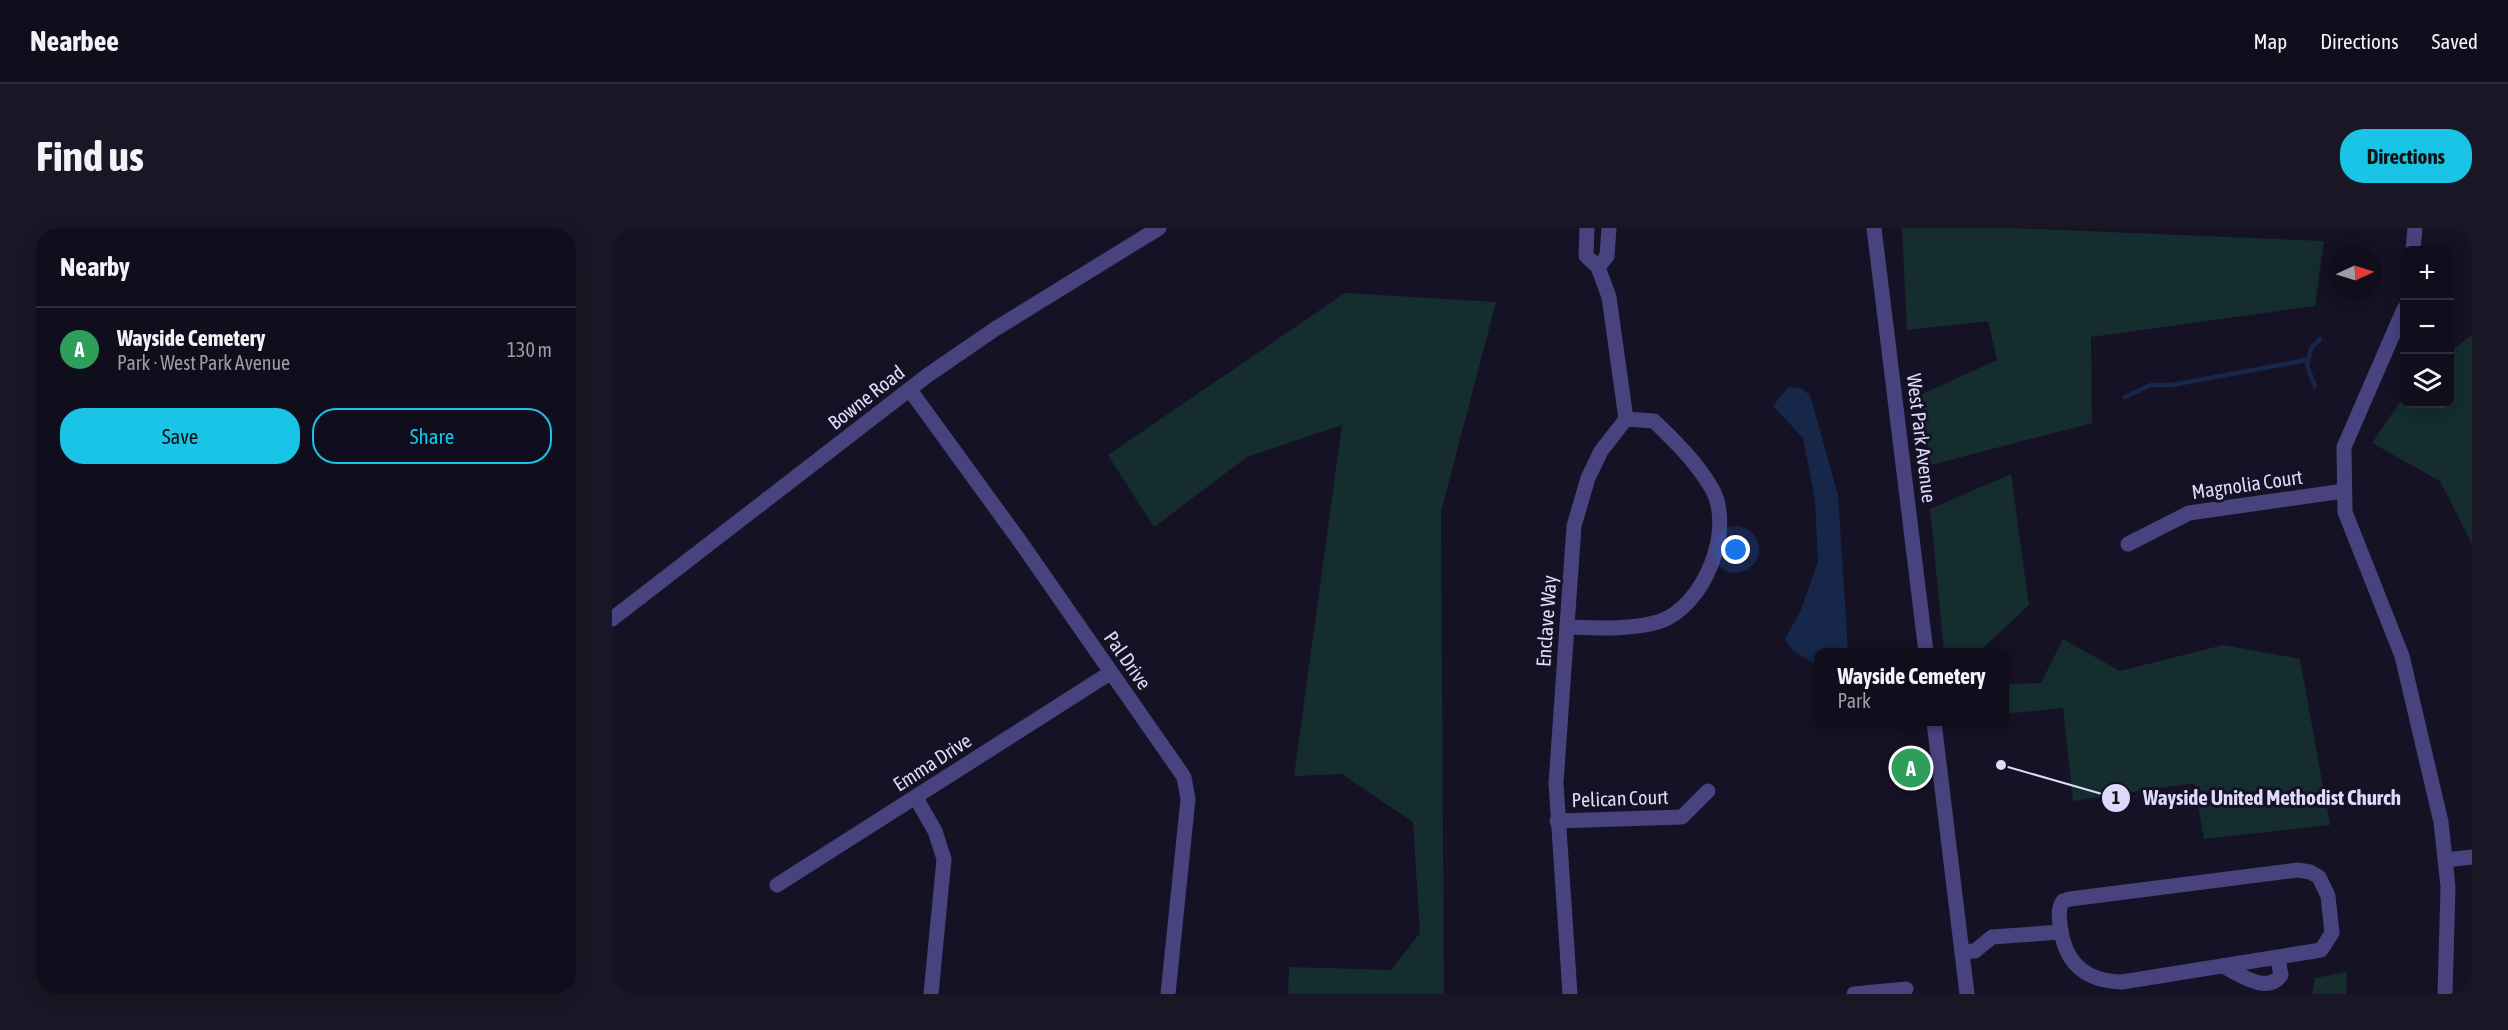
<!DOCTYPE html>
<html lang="en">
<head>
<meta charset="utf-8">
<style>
	body { margin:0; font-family:"Asap Condensed",sans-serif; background:#191725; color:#f1f3f6 }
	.controls { position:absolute; right:18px; top:18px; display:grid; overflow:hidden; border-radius:12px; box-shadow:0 3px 15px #0003 }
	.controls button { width:54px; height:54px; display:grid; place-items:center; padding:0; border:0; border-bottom:2px solid #302e3b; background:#100e1c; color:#f1f3f6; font:30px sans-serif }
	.compass { position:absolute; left:1716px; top:18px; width:54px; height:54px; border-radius:50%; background:#100e1c; box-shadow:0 3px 15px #0003; rotate:86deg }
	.you { position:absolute; left:1124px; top:322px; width:21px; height:21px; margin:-15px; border:4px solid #fff; border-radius:50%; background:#1a73e8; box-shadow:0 0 0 9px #1a73e833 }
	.badge { display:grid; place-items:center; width:39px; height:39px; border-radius:50%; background:#1ac4e6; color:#fff; font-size:20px; font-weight:700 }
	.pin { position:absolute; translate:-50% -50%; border:3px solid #fff; box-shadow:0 2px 6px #0006 }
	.popup { position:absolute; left:1202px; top:420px; width:195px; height:78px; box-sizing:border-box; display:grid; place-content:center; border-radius:12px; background:#100e1c; filter:drop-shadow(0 2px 4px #0005); font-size:20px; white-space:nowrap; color:#9c9ca3 }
	.popup b { font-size:22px; color:#f1f3f6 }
	.popup::after { content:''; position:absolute; left:50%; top:100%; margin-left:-12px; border:12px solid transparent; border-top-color:#100e1c }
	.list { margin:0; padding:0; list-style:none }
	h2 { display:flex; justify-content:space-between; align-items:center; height:78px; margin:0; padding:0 24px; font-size:26px }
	h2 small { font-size:20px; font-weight:400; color:#9c9ca3 }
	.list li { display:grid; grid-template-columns:39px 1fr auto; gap:18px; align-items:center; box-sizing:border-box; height:84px; padding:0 24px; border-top:2px solid #302e3b }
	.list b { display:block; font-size:22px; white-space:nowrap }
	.list p { margin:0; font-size:20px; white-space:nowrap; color:#9c9ca3 }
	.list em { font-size:20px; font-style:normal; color:#9c9ca3 }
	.actions { display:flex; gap:12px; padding:18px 24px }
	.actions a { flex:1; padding:14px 0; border:2px solid #1ac4e6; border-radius:24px; text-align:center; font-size:21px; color:#1ac4e6 }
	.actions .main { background:#1ac4e6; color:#111 }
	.icon { flex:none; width:33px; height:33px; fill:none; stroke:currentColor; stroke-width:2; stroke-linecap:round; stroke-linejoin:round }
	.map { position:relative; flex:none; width:1860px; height:766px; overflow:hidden; border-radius:24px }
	header { display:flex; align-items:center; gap:36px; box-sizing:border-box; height:84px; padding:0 30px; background:#100e1c; border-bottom:2px solid #302e3b }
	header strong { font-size:28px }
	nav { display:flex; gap:33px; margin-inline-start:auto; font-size:21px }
	.intro { display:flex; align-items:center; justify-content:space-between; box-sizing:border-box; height:144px; padding:0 36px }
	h1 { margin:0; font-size:42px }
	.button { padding:15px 27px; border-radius:24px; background:#1ac4e6; color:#111; font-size:21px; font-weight:700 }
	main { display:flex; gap:36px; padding:0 36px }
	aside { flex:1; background:#100e1c; border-radius:24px; box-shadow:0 3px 15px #0003 }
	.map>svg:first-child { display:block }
	.green { fill:#152d2e }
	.water { fill:#16274a }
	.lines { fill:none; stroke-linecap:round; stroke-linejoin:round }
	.stream { stroke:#16274a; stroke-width:4.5 }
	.minor { stroke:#48427e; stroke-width:15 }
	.labels { text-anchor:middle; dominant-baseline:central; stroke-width:6; stroke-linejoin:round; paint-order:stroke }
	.street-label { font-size:20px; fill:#dfd9fb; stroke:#161225 }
	.leader { fill:none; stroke:#dfd9fb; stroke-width:2 }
	.callout-dot { fill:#dfd9fb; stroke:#161225; stroke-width:2 }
	.mark-label { font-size:18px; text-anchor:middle; font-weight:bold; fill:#111 }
	.callout-label { font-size:21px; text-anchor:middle; font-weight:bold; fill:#dfd9fb; stroke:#161225; stroke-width:6; stroke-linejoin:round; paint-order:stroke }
</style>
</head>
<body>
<header>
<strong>Nearbee</strong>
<nav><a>Map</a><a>Directions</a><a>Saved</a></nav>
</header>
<div class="intro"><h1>Find us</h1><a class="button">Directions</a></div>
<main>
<aside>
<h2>Nearby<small></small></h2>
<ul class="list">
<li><span class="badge" style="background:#2e9e5b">A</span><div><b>Wayside Cemetery</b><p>Park · West Park Avenue</p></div><em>130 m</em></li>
</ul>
<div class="actions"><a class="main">Save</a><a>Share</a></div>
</aside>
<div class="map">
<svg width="1860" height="766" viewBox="0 0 1860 766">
	<rect width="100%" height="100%" fill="#161225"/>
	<g class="green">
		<path d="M1290,0H1400L1712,13L1703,78L1479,109L1480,195L1315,238L1310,166L1385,132L1376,93L1295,102Z"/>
		<path d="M733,65L884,74L829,284L832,766H676L677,739L779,742L808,705L801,594L730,546L682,548L730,197L635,229L542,299L496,227Z"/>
		<path d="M1860,107V316L1828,253L1760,215L1792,168V176H1838V124Z"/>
		<path d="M1399,246L1417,377L1372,419L1373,424H1332L1318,281Z"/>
		<path d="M1451,411L1508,443L1611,417L1688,431L1718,597L1592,611L1582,555L1461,573L1451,480L1392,486V456L1429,455Z"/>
		<path d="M1735,744L1734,766H1700L1703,750Z"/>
	</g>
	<path class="water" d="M1176,159L1188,160L1198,167L1226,267L1236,424H1206V438L1181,423L1173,411L1188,384L1206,334L1203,272L1191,210L1161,178Z"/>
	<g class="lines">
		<g class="stream">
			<path d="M1703,158L1695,138L1699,120L1708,111"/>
			<path d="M1513,169L1539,157H1560L1695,132"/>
		</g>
		<g class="minor">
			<path d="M1262,0L1314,424"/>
			<path d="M1858,0H1860"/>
			<path d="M1801,22L1803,0"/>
			<path d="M986,39L995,28L997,0"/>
			<path d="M1792,81L1732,219L1733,284L1790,428L1829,594L1836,659L1833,766"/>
			<path d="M298,162L407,312L572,549L576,571L556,766"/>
			<path d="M1516,316L1577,285L1732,263"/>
			<path d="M0,391L316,147L383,101L547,0"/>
			<path d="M955,399C985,400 1017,402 1046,394C1092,380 1124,300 1099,259C1084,234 1063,213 1042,193L1014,191"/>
			<path d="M1322,494L1355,766"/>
			<path d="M304,570L323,603L332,631L319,766"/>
			<path d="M945,593L1070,589L1096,563"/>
			<path d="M1834,632L1860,629"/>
			<path d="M1686,642L1698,644L1707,649L1716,668L1720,705L1709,722L1510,754C1472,753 1452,734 1448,696C1447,687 1446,681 1451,673L1458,671Z"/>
			<path d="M165,657L498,445"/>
			<path d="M1350,724L1363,723L1380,709L1449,704"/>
			<path d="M1613,739C1629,748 1657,766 1669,747L1666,731"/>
			<path d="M958,766L944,555L962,298L976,250L989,223L1014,191L997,69L986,39L974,28L975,0"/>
			<path d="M1242,766L1294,761"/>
		</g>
	</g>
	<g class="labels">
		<g class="street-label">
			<text transform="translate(254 169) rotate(-38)">Bowne Road</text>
			<text transform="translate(1310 210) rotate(83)">West Park Avenue</text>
			<text transform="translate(1635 256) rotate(-8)">Magnolia Court</text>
			<text transform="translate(934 393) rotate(-86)">Enclave Way</text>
			<text transform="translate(516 432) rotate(55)">Pal Drive</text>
			<text transform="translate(320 534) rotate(-33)">Emma Drive</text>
			<text transform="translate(1008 570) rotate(-2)">Pelican Court</text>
		</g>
	</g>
	<path class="leader" d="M1389 537L1504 570"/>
	<g class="callout-dot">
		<circle cx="1389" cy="537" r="6"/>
		<circle cx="1504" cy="570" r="15"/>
	</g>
	<g class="mark-label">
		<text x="1504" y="576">1</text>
	</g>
	<g class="callout-label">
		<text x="1660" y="577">Wayside United Methodist Church</text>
	</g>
</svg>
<div class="controls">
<button>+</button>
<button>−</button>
<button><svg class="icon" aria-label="layers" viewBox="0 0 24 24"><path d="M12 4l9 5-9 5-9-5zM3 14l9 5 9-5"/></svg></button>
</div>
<svg class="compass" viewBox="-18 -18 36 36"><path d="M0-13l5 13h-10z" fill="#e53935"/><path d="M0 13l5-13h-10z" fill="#9c9ca3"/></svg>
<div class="you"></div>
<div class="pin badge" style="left:1299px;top:540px;background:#2e9e5b">A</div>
<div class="popup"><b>Wayside Cemetery</b>Park</div>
</div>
</main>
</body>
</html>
